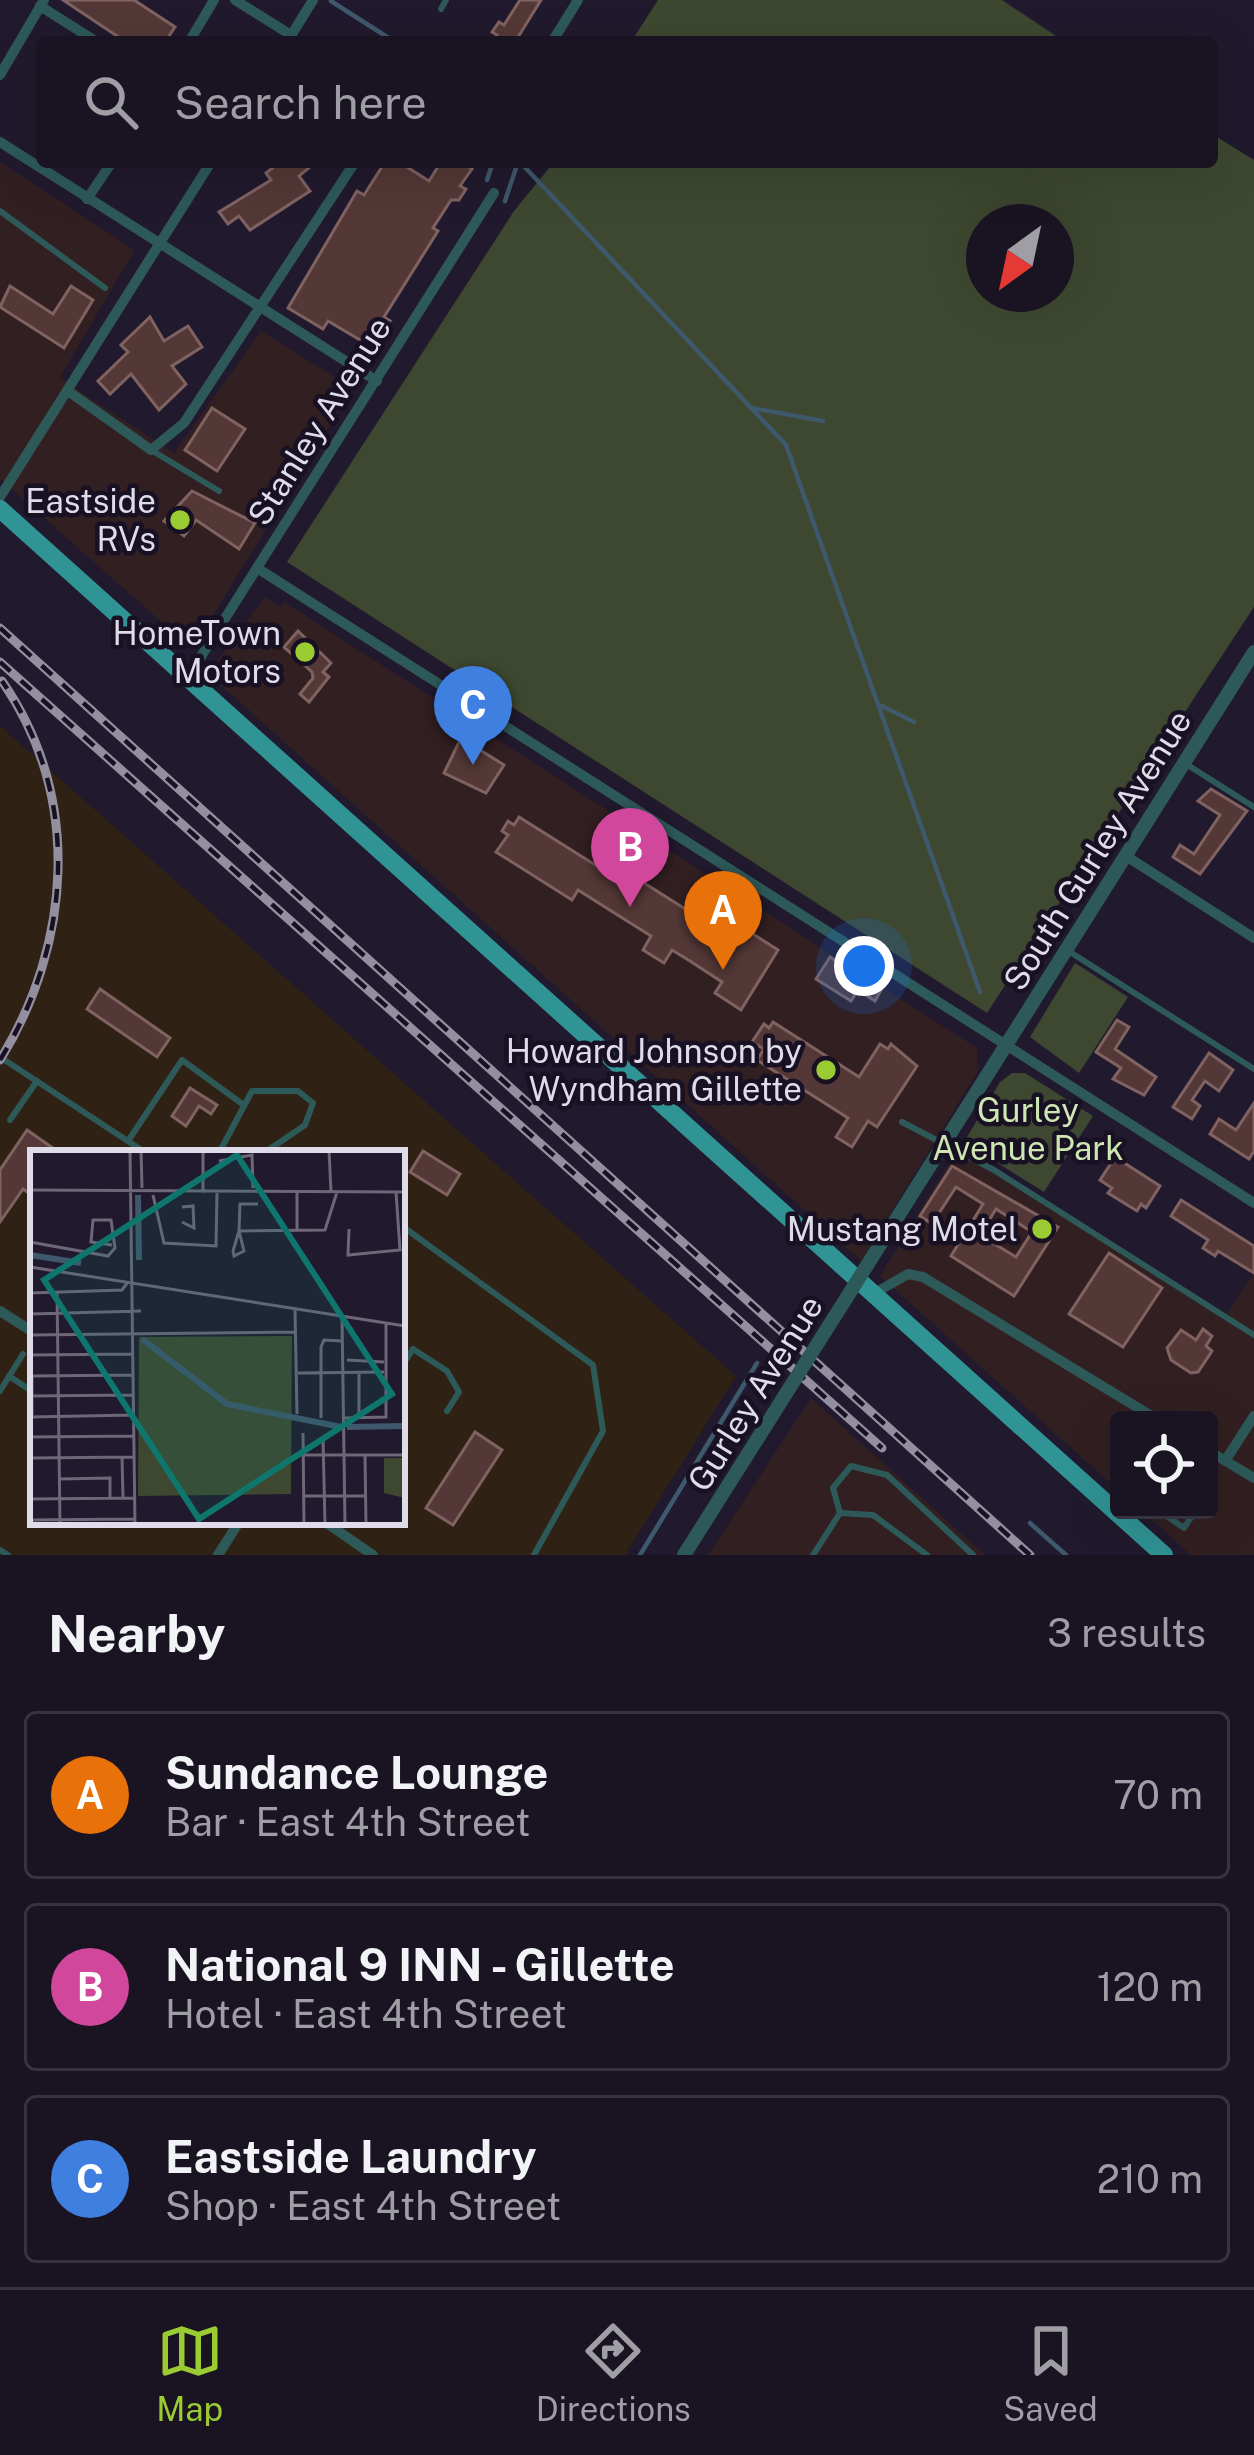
<!DOCTYPE html>
<html lang="en">
<head>
<meta charset="utf-8">
<style>
	body { margin:0; font-family:"Public Sans",sans-serif; background:#26202f; color:#f1f3f6 }
	.controls { position:absolute; right:36px; bottom:36px; display:grid; overflow:hidden; border-radius:12px; box-shadow:0 12px 48px #0002 }
	.controls button { width:108px; height:108px; display:grid; place-items:center; padding:0; border:0; border-bottom:3px solid #373240; background:#191322; color:#f1f3f6; font:60px sans-serif }
	.compass { position:absolute; left:966px; top:204px; width:108px; height:108px; border-radius:50%; background:#191322; box-shadow:0 12px 48px #0002; rotate:213deg }
	.you { position:absolute; left:864px; top:966px; width:42px; height:42px; margin:-30px; border:9px solid #fff; border-radius:50%; background:#1a73e8; box-shadow:0 0 0 18px #1a73e833 }
	.badge { display:grid; place-items:center; width:78px; height:78px; border-radius:50%; background:#9bcb32; color:#fff; font-size:39px; font-weight:700 }
	.pin { position:absolute; translate:-50% -99px; filter:drop-shadow(0 3px 6px #0008) }
	.pin::after { content:''; position:absolute; top:63px; width:42px; height:36px; background:inherit; clip-path:polygon(0 0,100% 0,50% 100%) }
	.list { margin:0; padding:0; list-style:none }
	h2 { display:flex; justify-content:space-between; align-items:center; height:156px; margin:0; padding:0 48px; font-size:51px }
	h2 small { font-size:39px; font-weight:400; color:#9f9ea5 }
	.list li { display:grid; grid-template-columns:78px 1fr auto; gap:36px; align-items:center; box-sizing:border-box; height:168px; margin:0 24px 24px; padding:0 24px; border:3px solid #373240; border-radius:12px }
	.list b { display:block; font-size:45px; white-space:nowrap }
	.list p { margin:0; font-size:39px; white-space:nowrap; color:#9f9ea5 }
	.list em { font-size:39px; font-style:normal; color:#9f9ea5 }
	.icon { flex:none; width:66px; height:66px; fill:none; stroke:currentColor; stroke-width:2; stroke-linecap:round; stroke-linejoin:round }
	.map { position:relative; flex:none; width:1254px; height:1555px; overflow:hidden }
	.search { position:absolute; background:#191322; box-shadow:0 12px 48px #0002; left:36px; right:36px; top:36px; height:132px; display:flex; align-items:center; gap:30px; box-sizing:border-box; padding:0 42px; border-radius:12px; color:#9f9ea5; font-size:45px }
	.sheet { height:732px; background:#191322 }
	nav { display:flex; justify-content:space-around; align-items:center; box-sizing:border-box; height:168px; border-top:3px solid #373240; background:#191322; font-size:33px; color:#9f9ea5 }
	nav a { display:grid; justify-items:center; gap:6px }
	nav .on { color:#9bcb32 }
	.map>svg:first-child { display:block }
	.commercial { fill:#321f22 }
	.industrial { fill:#2f2215; fill-rule:evenodd }
	.green { fill:#3e4830; fill-rule:evenodd }
	.lines { fill:none; stroke-linecap:round; stroke-linejoin:round }
	.stream { stroke:#3e586c; stroke-width:4.5 }
	.building { fill:#533837; stroke:#806261; stroke-width:3; fill-rule:evenodd }
	.service { stroke:#2e5959; stroke-width:6 }
	.minor { stroke:#2e5959; stroke-width:10 }
	.tertiary { stroke:#2e5959; stroke-width:14 }
	.primary { stroke:#309394; stroke-width:18 }
	.rail-casing { stroke:#948f9f; stroke-width:9 }
	.rail { stroke:#181023; stroke-width:4.5; stroke-dasharray:14; stroke-linecap:butt }
	.tertiary-bridge { stroke:#2e5959; stroke-width:14 }
	.poi-dot { fill:#9bcb32; stroke:#181023; stroke-width:4.5 }
	.labels { text-anchor:middle; dominant-baseline:central; stroke-width:9; stroke-linejoin:round; paint-order:stroke }
	.street-label { font-size:33px; fill:#dfdbe9; stroke:#181023 }
	.poi-label { font-size:33px; fill:#dfdbe9; stroke:#181023; text-anchor:end }
	.park-label { font-size:33px; fill:#cee6b1; stroke:#181023 }
	.inset-river { fill:none; stroke:#3e586c; stroke-width:6 }
	.inset-road { fill:none; stroke:#6d6778; stroke-width:3 }
	.view { fill:#0f766e; fill-opacity:0.15; stroke:#0f766e; stroke-width:6 }
	.inset-edge { fill:none; stroke:#dfdbe9; stroke-width:6 }
</style>
</head>
<body>
<div class="map">
<svg width="1254" height="1555" viewBox="0 0 1254 1555">
	<rect width="100%" height="100%" fill="#21192d"/>
	<g class="commercial">
		<path d="M0,162L135,250L60,377L85,395L174,453L261,331L344,383L349,395L192,649L0,479Z"/>
		<path d="M265,597L281,607L284,602L977,1048V1073L861,1261L214,679L213,666Z"/>
		<path d="M959,1147L1225,1316L1254,1273V1555H1191L1141,1510H1209V1420H1119V1491L880,1276Z"/>
		<path d="M811,1398L985,1555H708Z"/>
	</g>
	<path class="industrial" d="M0,726L736,1376L625,1555H0ZM33,1153H402V1522H33Z"/>
	<g class="green">
		<path d="M658,0H1002L1065,42H631Z"/>
		<path d="M1212,134L1254,160V607L987,1013L287,562L514,211L554,162H1212ZM984,222H1056V294H984Z"/>
		<path d="M1075,963L1128,997L1079,1073L1030,1037Z"/>
		<path d="M1012,1073H1025L1093,1116L1044,1192L964,1142L1000,1082Z"/>
	</g>
	<g class="lines">
		<g class="stream">
			<path d="M331,1L395,42"/>
			<path d="M520,162L786,445L980,992"/>
			<path d="M487,180L493,162"/>
			<path d="M505,201L518,162"/>
			<path d="M752,408L823,421"/>
			<path d="M882,706L914,722"/>
			<path d="M1030,1523L1066,1555"/>
			<path d="M640,1555L757,1363"/>
		</g>
	</g>
	<g class="building">
		<path d="M63,0H134L175,27L165,42H126Z"/>
		<path d="M520,0H541L515,42H493L497,35L492,32L499,22L504,25Z"/>
		<path d="M280,162H316L299,176L310,191L250,230L239,216L228,224L219,212L271,180L266,173Z"/>
		<path d="M385,162H399L429,181L441,162H461L472,169L460,186L466,189L459,200H451L433,228L438,231L384,317L390,321L372,347L328,321L323,329L288,308L357,191L364,195Z"/>
		<path d="M10,286L53,314L71,286L93,300L64,348L0,307Z"/>
		<path d="M150,317L164,341L188,326L202,347L172,366L186,384L159,410L131,374L110,394L98,381L128,352L121,345Z"/>
		<path d="M212,408L245,429L217,471L185,450Z"/>
		<path d="M192,491L255,523L239,549L196,520L184,536L164,521Z"/>
		<path d="M298,631L331,663L323,672L329,677L309,702L300,694L313,678L312,672L284,647Z"/>
		<path d="M461,738L504,765L486,793L444,773Z"/>
		<path d="M1211,789L1247,811L1200,874L1173,857L1180,845L1194,854L1220,815L1198,801Z"/>
		<path d="M519,817L600,868L606,859L698,917L706,904L778,950L741,1010L715,993L722,982L690,961L672,950L664,963L643,950L651,936L578,890L572,900L496,852L508,835L502,831L508,821L514,825Z"/>
		<path d="M830,957L881,990L875,1001L858,990L851,1001L816,979Z"/>
		<path d="M100,989L170,1038L157,1057L87,1009Z"/>
		<path d="M1117,1020L1129,1027L1115,1049L1156,1077L1144,1095L1113,1079L1121,1068L1096,1052Z"/>
		<path d="M773,1022L859,1077L880,1044L888,1049L891,1044L917,1066L877,1127L868,1121L852,1147L836,1137L848,1118L757,1060L764,1049L752,1042L764,1024L769,1028Z"/>
		<path d="M1209,1053L1233,1070L1219,1091L1205,1081L1192,1100L1200,1106L1192,1119L1173,1107Z"/>
		<path d="M190,1088L217,1105L211,1114L199,1106L186,1126L172,1116Z"/>
		<path d="M1254,1103V1151L1249,1159L1210,1134L1219,1119L1236,1130Z"/>
		<path d="M27,1130L60,1153H33V1196L23,1189L0,1222V1170Z"/>
		<path d="M423,1151L460,1174L447,1195L410,1172Z"/>
		<path d="M1115,1157L1160,1186L1146,1208L1141,1204L1137,1211L1108,1193L1112,1188L1100,1180Z"/>
		<path d="M952,1166L1058,1227L1014,1296L951,1256L983,1204L956,1187L932,1224L920,1216ZM996,1209L1032,1232L1016,1257L980,1235Z"/>
		<path d="M1181,1200L1254,1246V1273L1218,1251L1215,1256L1203,1248L1208,1240L1171,1216Z"/>
		<path d="M1109,1253L1162,1288L1123,1347L1069,1314Z"/>
		<path d="M1203,1329L1212,1336L1206,1346L1212,1351L1198,1372L1191,1373L1171,1360L1167,1348L1181,1330L1196,1340Z"/>
		<path d="M475,1432L502,1450L453,1525L426,1508Z"/>
	</g>
	<g class="lines">
		<g class="service">
			<path d="M441,9L446,0"/>
			<path d="M0,211L105,288"/>
			<path d="M151,450L219,491"/>
			<path d="M1186,764L1254,807"/>
			<path d="M1070,952L1254,1069"/>
			<path d="M0,1057L146,1153"/>
			<path d="M10,1120L37,1081"/>
			<path d="M902,1122L994,1170L1254,1335"/>
			<path d="M128,1141L182,1060L241,1103"/>
			<path d="M219,1153L252,1091H298L313,1103L305,1125L264,1153"/>
			<path d="M402,1226L593,1365L603,1431L534,1555"/>
			<path d="M402,1366L413,1349L447,1371L459,1392L447,1411"/>
			<path d="M9,1376L33,1392"/>
			<path d="M0,1391L23,1354"/>
			<path d="M402,1478L403,1479"/>
			<path d="M1158,1510L1184,1528L1196,1510"/>
			<path d="M840,1513L873,1515L927,1555"/>
			<path d="M0,1550L8,1555"/>
			<path d="M813,1555L840,1513L833,1488L851,1466L887,1475L973,1555"/>
		</g>
		<g class="minor">
			<path d="M235,0L291,35"/>
			<path d="M40,6L97,42"/>
			<path d="M189,42L214,0"/>
			<path d="M287,42L313,0"/>
			<path d="M552,42L578,0"/>
			<path d="M0,75L44,0"/>
			<path d="M0,142L377,381"/>
			<path d="M87,199L112,162"/>
			<path d="M68,391L151,450L184,423L355,162"/>
			<path d="M0,497L211,162"/>
			<path d="M257,568L1254,1203"/>
			<path d="M188,677L494,193"/>
			<path d="M1126,856L1254,938"/>
			<path d="M875,1293L908,1274L923,1277L1158,1420"/>
			<path d="M0,1311L33,1332"/>
			<path d="M1209,1451L1254,1478"/>
			<path d="M1225,1461L1254,1416"/>
			<path d="M325,1522L373,1555"/>
			<path d="M218,1555L239,1522"/>
		</g>
		<path class="tertiary" d="M986,1077L1254,652"/>
		<path class="primary" d="M0,509L1164,1555"/>
		<defs>
			<g id="rail">
				<path d="M0,628L1030,1555"/>
				<path d="M0,662L882,1448"/>
				<path d="M0,1060C72,943 82,797 2,681"/>
			</g>
		</defs>
		<use href="#rail" class="rail-casing"/>
		<use href="#rail" class="rail"/>
		<path class="tertiary-bridge" d="M684,1555L986,1077"/>
	</g>
	<g class="poi-dot">
		<circle cx="180" cy="520" r="12"/>
		<circle cx="305" cy="652" r="12"/>
		<circle cx="826" cy="1070" r="12"/>
		<circle cx="1042" cy="1229" r="12"/>
	</g>
	<g class="labels">
		<g class="street-label">
			<text transform="translate(319 421) rotate(-58)">Stanley Avenue</text>
			<text transform="translate(1097 850) rotate(-58)">South Gurley Avenue</text>
			<text transform="translate(755 1393) rotate(-58)">Gurley Avenue</text>
		</g>
		<g class="poi-label">
			<text x="156" y="501">Eastside<tspan x="156" dy="38">RVs</tspan></text>
			<text x="281" y="633">HomeTown<tspan x="281" dy="38">Motors</tspan></text>
			<text x="802" y="1051">Howard Johnson by<tspan x="802" dy="38">Wyndham Gillette</tspan></text>
			<text x="1018" y="1229">Mustang Motel</text>
		</g>
		<g class="park-label">
			<text x="1028" y="1110">Gurley<tspan x="1028" dy="38">Avenue Park</tspan></text>
		</g>
	</g>
	<g transform="translate(30 1150)">
		<rect width="375" height="375" fill="#21192d"/>
		<path d="M262,186L261,344L108,346L109,187ZM354,308H375V348L354,343Z" fill="#3e4830"/>
		<path class="inset-river" d="M108,45L109,110M0,105L51,113M112,189L197,254L311,277M317,277L375,276"/>
		<path class="inset-road" d="M100,0L105,375M111,0L112,38M173,0V43M299,0L301,42M189,11L222,5L223,38M0,40L375,42M267,42V81M123,45L134,93L186,96L187,43M228,54H210L209,81L295,80L307,42M152,57L163,56L164,78L152,72M319,79L318,105L370,100L366,42M209,81L214,101L204,106L203,101ZM0,92L78,106L85,98L81,70H63L61,92L82,95M0,117L375,176M27,142L30,375M0,143L92,140L98,132M265,159L267,264M0,164L111,161M312,166L315,375M0,185L266,182M0,205L103,204M317,210L354,212M268,223L354,222M329,223V267M0,226L103,225M0,246L104,245M0,267L104,265M2,267V226M291,268V197L294,190L312,191M314,268L356,267V174M273,283L274,375M0,287L104,286M293,287L295,375M273,305H375M335,305L336,375M92,307L93,348M0,308L104,307M29,329L80,328V349M274,346H336M0,349L105,348M0,370L105,369"/>
		<path class="view" d="M207,5L362,244L169,369L14,130Z"/>
		<rect width="375" height="375" class="inset-edge"/>
	</g>
</svg>
<div class="controls">
<button><svg class="icon" aria-label="locate" viewBox="0 0 24 24"><circle cx="12" cy="12" r="6"/><path d="M12 2v4M12 18v4M2 12h4M18 12h4"/></svg></button>
</div>
<svg class="compass" viewBox="-18 -18 36 36"><path d="M0-13l5 13h-10z" fill="#e53935"/><path d="M0 13l5-13h-10z" fill="#9f9ea5"/></svg>
<div class="you"></div>
<div class="pin badge" style="left:723px;top:970px;background:#e8710a">A</div>
<div class="pin badge" style="left:630px;top:907px;background:#d1479c">B</div>
<div class="pin badge" style="left:473px;top:765px;background:#3f7fe0">C</div>
<div class="search"><svg class="icon" aria-label="search" viewBox="0 0 24 24"><circle cx="10" cy="10" r="6"/><path d="M15 15l6 6"/></svg>Search here</div>
</div>
<section class="sheet">
<h2>Nearby<small>3 results</small></h2>
<ul class="list">
<li><span class="badge" style="background:#e8710a">A</span><div><b>Sundance Lounge</b><p>Bar · East 4th Street</p></div><em>70 m</em></li>
<li><span class="badge" style="background:#d1479c">B</span><div><b>National 9 INN - Gillette</b><p>Hotel · East 4th Street</p></div><em>120 m</em></li>
<li><span class="badge" style="background:#3f7fe0">C</span><div><b>Eastside Laundry</b><p>Shop · East 4th Street</p></div><em>210 m</em></li>
</ul>
</section>
<nav>
<a class="on"><svg class="icon" aria-label="map" viewBox="0 0 24 24"><path d="M3 6l6-2 6 2 6-2v14l-6 2-6-2-6 2zM9 4v14M15 6v14"/></svg>Map</a>
<a><svg class="icon" aria-label="directions" viewBox="0 0 24 24"><path d="M12 3l9 9-9 9-9-9zM9 14v-3h6M13 9l2 2-2 2"/></svg>Directions</a>
<a><svg class="icon" aria-label="saved" viewBox="0 0 24 24"><path d="M7 4h10v16l-5-4-5 4z"/></svg>Saved</a>
</nav>
</body>
</html>
